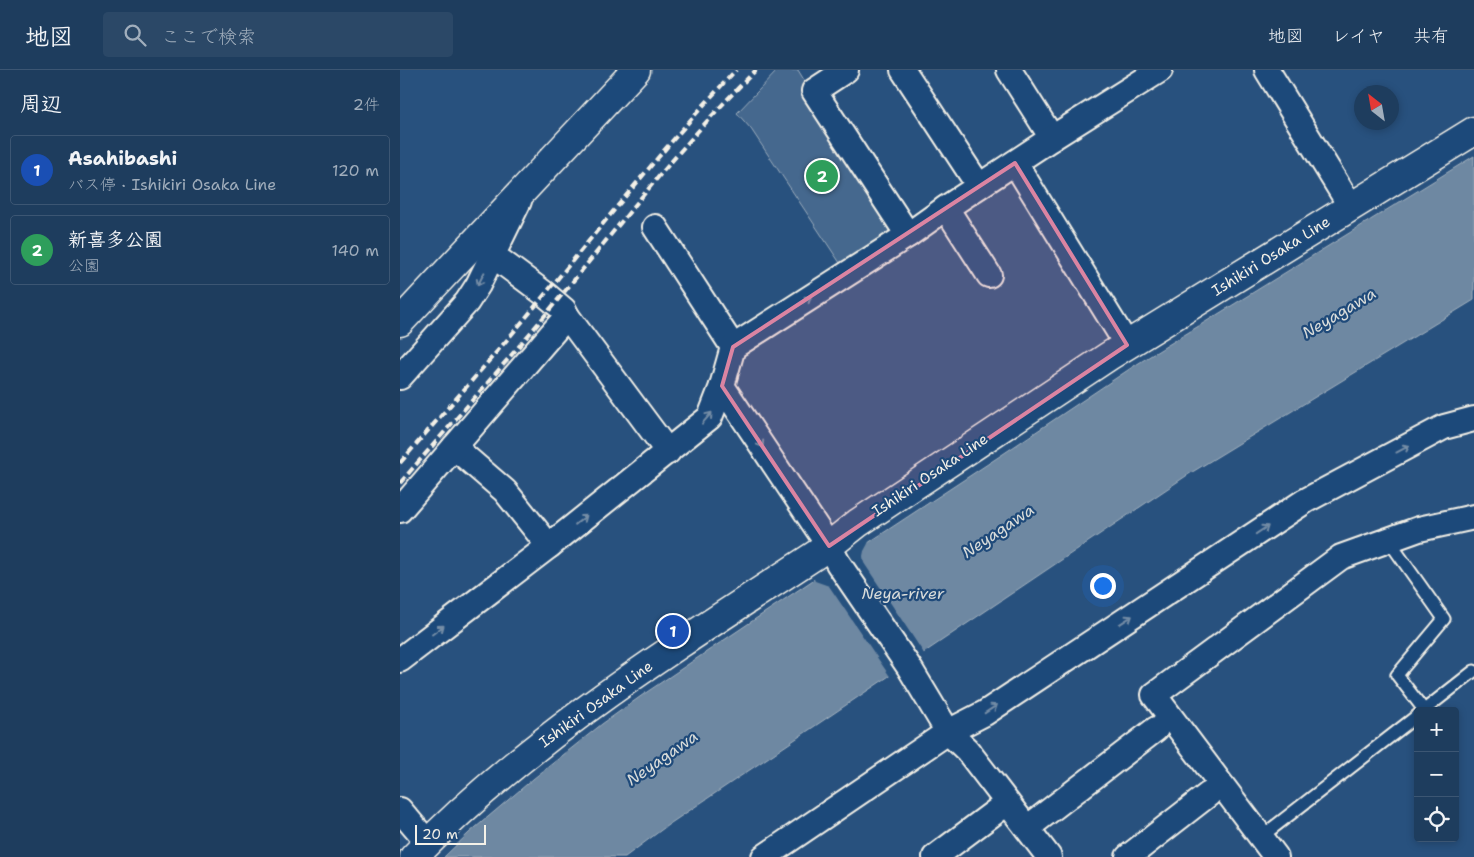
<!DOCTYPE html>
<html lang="ja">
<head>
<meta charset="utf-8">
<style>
	body { margin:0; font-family:"Shantell Sans","Klee One",sans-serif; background:#2b4867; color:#f1f3f6 }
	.controls { position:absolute; right:15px; bottom:15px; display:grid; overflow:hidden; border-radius:5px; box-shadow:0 2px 8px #0003 }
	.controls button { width:45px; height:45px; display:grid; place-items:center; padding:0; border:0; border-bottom:1px solid #3c5673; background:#1e3d5e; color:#f1f3f6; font:25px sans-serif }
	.compass { position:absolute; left:954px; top:15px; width:45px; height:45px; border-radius:50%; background:#1e3d5e; box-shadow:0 2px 8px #0003; rotate:329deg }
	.scale { position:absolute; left:15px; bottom:12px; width:71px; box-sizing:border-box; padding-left:5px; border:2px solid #f4f1e8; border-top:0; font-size:14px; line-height:18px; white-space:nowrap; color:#f4f1e8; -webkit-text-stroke:4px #1f4a7a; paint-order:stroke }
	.you { position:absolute; left:702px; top:515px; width:18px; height:18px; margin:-12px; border:4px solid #fff; border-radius:50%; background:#1a73e8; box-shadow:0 0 0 8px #1a73e833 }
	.badge { display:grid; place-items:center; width:32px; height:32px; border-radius:50%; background:#8bbbb9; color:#fff; font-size:16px; font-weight:700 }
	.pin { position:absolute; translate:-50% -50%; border:2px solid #fff; box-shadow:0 1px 5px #0006 }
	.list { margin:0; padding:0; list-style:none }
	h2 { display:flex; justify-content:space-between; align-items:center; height:65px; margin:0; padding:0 20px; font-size:21px }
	h2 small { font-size:16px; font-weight:400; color:#a1aebc }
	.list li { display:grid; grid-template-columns:32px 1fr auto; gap:15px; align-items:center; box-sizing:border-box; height:70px; margin:0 10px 10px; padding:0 10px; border:1px solid #3c5673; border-radius:5px }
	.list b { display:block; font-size:19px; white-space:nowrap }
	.list p { margin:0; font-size:16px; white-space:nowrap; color:#a1aebc }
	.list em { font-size:16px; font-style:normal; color:#a1aebc }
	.icon { flex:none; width:28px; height:28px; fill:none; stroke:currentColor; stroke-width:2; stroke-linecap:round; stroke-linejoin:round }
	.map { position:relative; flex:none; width:1074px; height:787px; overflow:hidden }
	header { display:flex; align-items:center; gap:30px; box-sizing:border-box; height:70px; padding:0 25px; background:#1e3d5e; border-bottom:1px solid #3c5673 }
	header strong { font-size:24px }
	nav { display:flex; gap:28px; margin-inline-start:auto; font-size:18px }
	.search { width:350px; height:45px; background:#2b4867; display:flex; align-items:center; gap:12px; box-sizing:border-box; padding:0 18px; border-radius:5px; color:#a1aebc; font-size:19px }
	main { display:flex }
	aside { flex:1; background:#1e3d5e }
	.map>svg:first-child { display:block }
	.green { fill:#45688e; stroke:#9cacbb }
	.water { fill:#6e88a2; stroke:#a4b2be }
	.pier { fill:#28517e }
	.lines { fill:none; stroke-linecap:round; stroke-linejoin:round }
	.service-casing { stroke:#f4f1e8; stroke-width:15 }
	.minor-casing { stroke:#f4f1e8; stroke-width:28 }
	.tertiary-casing { stroke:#f4f1e8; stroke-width:31 }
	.secondary-casing { stroke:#f4f1e8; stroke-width:31 }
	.service { stroke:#1f4a7a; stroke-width:11 }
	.minor { stroke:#1f4a7a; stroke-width:24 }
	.tertiary { stroke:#1f4a7a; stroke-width:28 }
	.secondary { stroke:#1f4a7a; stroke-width:28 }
	.rail { stroke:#f4f1e8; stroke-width:4; stroke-dasharray:8 4; stroke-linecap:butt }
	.oneway { stroke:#748da6 }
	.marked { fill:#db84a2; fill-opacity:0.2; stroke:#db84a2; stroke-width:4; stroke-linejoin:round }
	.labels { text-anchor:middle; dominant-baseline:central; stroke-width:4.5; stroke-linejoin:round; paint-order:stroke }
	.street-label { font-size:15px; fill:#f4f1e8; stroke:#1f4a7a }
	.water-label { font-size:16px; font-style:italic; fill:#d9dcda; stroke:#1f4a7a }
</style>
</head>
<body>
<header>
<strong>地図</strong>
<div class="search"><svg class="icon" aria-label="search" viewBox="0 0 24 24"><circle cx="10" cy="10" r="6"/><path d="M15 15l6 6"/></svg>ここで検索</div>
<nav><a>地図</a><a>レイヤ</a><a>共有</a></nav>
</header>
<main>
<aside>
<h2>周辺<small>2件</small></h2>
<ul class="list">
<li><span class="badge" style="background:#1a4fb4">1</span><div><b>Asahibashi</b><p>バス停 · Ishikiri Osaka Line</p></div><em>120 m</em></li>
<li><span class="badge" style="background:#2e9e5b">2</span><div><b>新喜多公園</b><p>公園</p></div><em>140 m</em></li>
</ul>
</aside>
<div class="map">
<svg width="1074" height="787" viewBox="0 0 1074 787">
	<rect width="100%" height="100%" fill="#28517e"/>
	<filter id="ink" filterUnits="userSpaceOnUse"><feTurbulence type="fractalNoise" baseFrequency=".02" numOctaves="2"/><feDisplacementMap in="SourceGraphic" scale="10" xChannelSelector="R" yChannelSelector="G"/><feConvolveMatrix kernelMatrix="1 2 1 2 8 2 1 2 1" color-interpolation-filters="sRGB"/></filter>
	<g filter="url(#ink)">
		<path class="green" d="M378,0H398L491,154L489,167L444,199L351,59L337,43Z"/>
		<path class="water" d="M1074,86V230L789,404L268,755L225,787H44L69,763L133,709L202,654L244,624L471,471L603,384L734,296Z"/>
		<path class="pier" d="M471,468L464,481L463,486L464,493L525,585L491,608L429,516L415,511L413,507Z"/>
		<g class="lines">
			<defs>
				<g id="service">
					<path d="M989,471L1044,549L997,605L1024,640"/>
					<path d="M1023,641L1074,601"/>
					<path d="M861,767L1018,645"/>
				</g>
				<g id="minor">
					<path d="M446,0L414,21L508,165"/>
					<path d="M503,0L579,116"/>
					<path d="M609,0L652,68"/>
					<path d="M867,0L951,137"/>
					<path d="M615,93L727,275"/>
					<path d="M546,138L589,205"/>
					<path d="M255,157L333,277"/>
					<path d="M102,192L145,224L164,240L167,246"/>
					<path d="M0,307L67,232L78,215L119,131"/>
					<path d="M322,316L429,476L438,493L509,597L548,662L567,680L649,787"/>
					<path d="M54,377L105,421L149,476"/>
					<path d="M0,440L167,246L268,382"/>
					<path d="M0,590L149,476L310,347L322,316L333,277L508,165L546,138L652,68L760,0"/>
					<path d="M0,740L28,773"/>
					<path d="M627,758L756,659"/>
					<path d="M364,787L548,662L585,643L905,431L1044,357L1074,349"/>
					<path d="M535,787L607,733"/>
					<path d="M728,787L809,724"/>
					<path d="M876,787L754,625L941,487L1019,459L1074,447"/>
				</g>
				<path id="tertiary" d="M0,252L236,0"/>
				<path id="secondary" d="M14,787C135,662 285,571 429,476L458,453L709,286L1074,61"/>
			</defs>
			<use href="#service" class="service-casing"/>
			<use href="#minor" class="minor-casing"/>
			<use href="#tertiary" class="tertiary-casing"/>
			<use href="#secondary" class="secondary-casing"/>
			<use href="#service" class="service"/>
			<use href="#minor" class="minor"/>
			<use href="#tertiary" class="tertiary"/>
			<use href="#secondary" class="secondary"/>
			<g class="rail">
				<path d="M0,393C49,336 99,281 146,223C208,148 269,71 336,0"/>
				<path d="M0,413C52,353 105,294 156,232C221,153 283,72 356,0"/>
			</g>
		</g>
		<defs><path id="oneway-shaft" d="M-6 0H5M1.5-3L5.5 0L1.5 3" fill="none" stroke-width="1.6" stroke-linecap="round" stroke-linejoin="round" transform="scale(1.25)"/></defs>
		<g class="oneway">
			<use href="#oneway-shaft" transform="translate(81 209) rotate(117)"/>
			<use href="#oneway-shaft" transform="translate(405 231) rotate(-33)"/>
			<use href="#oneway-shaft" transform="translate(307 348) rotate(-49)"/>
			<use href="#oneway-shaft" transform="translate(359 371) rotate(57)"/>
			<use href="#oneway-shaft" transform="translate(1003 379) rotate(-28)"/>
			<use href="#oneway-shaft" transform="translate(181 450) rotate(-38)"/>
			<use href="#oneway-shaft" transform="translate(862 460) rotate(-34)"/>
			<use href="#oneway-shaft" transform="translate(726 550) rotate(-33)"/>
			<use href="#oneway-shaft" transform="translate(38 560) rotate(-37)"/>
			<use href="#oneway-shaft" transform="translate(591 639) rotate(-33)"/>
		</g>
	</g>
	<path class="marked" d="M615,93L727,275L429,476L322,316L333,277Z"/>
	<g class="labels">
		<g class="street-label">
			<text transform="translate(871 186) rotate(-32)">Ishikiri Osaka Line</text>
			<text transform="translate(530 405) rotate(-34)">Ishikiri Osaka Line</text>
			<text transform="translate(196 634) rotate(-36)">Ishikiri Osaka Line</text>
		</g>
		<g class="water-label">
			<text transform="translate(939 243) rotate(-31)">Neyagawa</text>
			<text transform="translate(598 461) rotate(-34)">Neyagawa</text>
			<text x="503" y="523">Neya-river</text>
			<text transform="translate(262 688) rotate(-35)">Neyagawa</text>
		</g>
	</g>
</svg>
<div class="controls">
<button>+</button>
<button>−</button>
<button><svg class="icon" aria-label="locate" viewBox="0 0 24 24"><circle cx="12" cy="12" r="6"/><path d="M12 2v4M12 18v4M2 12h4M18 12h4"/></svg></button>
</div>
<svg class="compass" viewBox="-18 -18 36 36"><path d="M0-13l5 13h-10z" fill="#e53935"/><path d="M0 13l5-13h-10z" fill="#a1aebc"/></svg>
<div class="scale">20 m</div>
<div class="you"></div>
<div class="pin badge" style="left:273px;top:561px;background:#1a4fb4">1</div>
<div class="pin badge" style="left:422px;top:106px;background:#2e9e5b">2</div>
</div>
</main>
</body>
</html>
